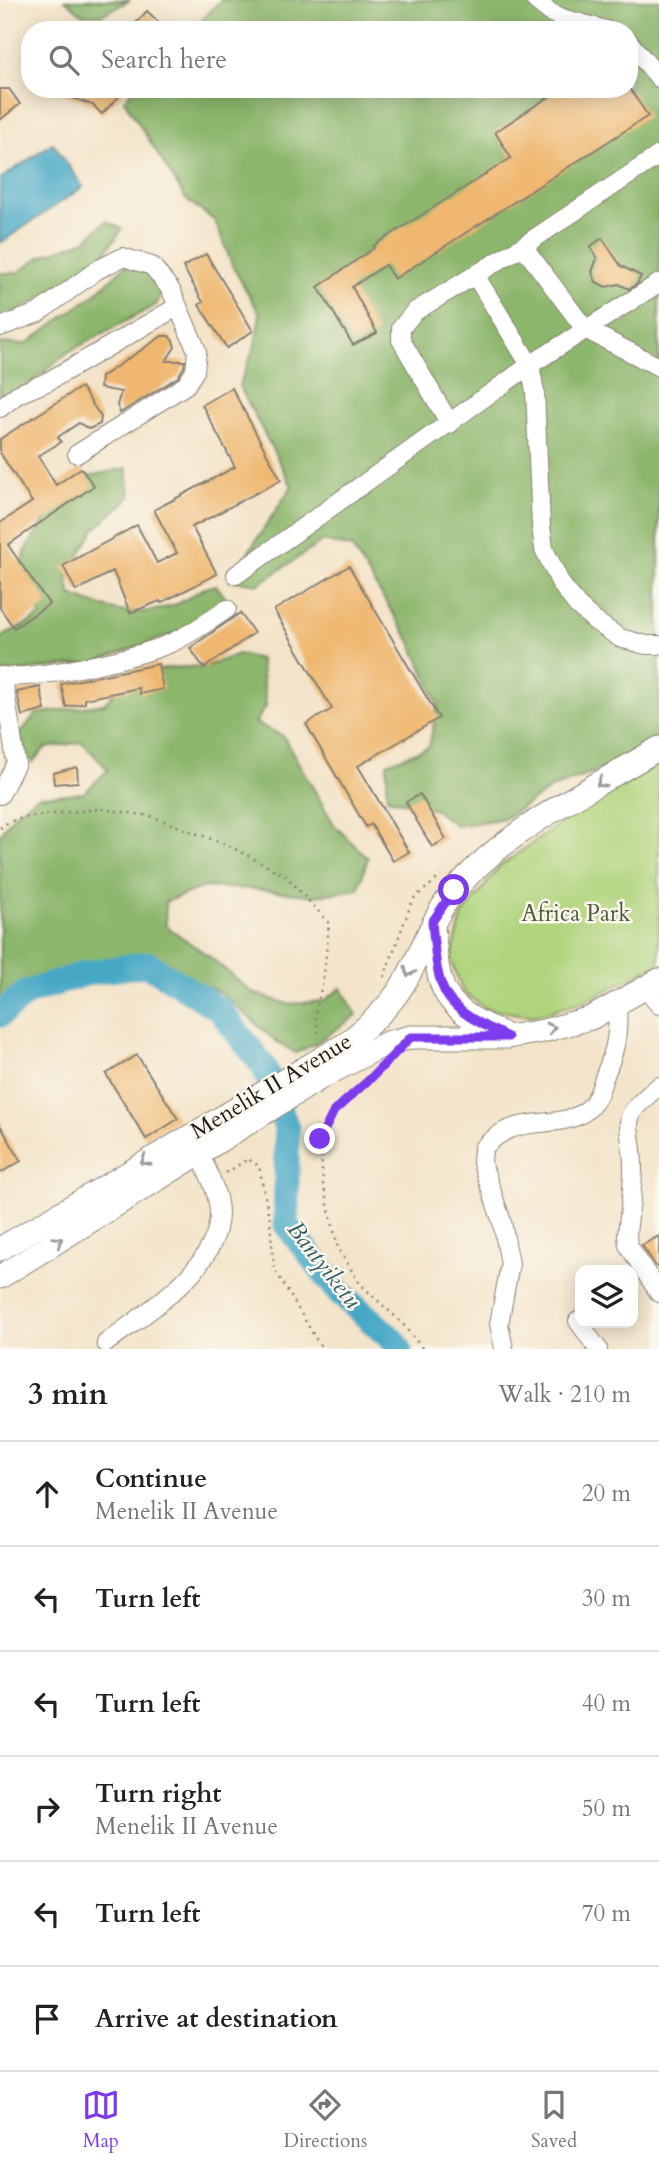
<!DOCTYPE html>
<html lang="en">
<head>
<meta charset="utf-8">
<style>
	body { margin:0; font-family:Cardo,serif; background:#f2f2f2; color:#222 }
	.controls { position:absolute; right:21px; bottom:21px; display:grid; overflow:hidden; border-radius:14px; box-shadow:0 4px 18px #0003 }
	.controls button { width:63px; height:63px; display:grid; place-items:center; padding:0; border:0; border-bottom:2px solid #e0e0e0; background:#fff; color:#222; font:35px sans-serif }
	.stop { position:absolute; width:21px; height:21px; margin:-16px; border:5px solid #7c3aed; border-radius:50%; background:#fff }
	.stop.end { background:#7c3aed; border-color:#fff; box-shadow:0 2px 7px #0008 }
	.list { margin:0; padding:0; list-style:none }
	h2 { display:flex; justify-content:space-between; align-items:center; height:91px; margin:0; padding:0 28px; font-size:30px }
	h2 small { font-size:23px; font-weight:400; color:#767676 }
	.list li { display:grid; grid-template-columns:46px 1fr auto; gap:21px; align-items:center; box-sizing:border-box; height:105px; padding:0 28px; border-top:2px solid #e0e0e0 }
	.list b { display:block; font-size:26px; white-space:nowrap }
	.list p { margin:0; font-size:23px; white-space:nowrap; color:#767676 }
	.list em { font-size:23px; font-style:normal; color:#767676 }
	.icon { flex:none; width:38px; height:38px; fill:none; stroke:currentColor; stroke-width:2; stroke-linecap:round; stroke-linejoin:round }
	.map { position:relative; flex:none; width:659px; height:1349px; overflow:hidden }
	.search { position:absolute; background:#fff; box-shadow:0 4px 18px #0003; left:21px; right:21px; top:21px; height:77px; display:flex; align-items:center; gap:18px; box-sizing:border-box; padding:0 24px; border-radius:28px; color:#767676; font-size:26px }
	.sheet { height:721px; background:#fff }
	nav { display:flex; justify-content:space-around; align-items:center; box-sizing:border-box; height:98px; border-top:2px solid #e0e0e0; background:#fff; font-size:19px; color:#767676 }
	nav a { display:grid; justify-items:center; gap:4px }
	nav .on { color:#7c3aed }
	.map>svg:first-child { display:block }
	.green { fill:#b0d47d; stroke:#66784c; stroke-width:2 }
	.forest { fill:#8cb66c; stroke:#546944; stroke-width:2 }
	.water { fill:#47a8c6; stroke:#326271; stroke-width:2 }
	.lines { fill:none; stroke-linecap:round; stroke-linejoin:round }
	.river { stroke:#47a8c6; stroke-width:26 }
	.building { fill:#efb770 }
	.minor-casing { stroke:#888072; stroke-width:20 }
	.major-casing { stroke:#888072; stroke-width:25 }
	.path { stroke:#888072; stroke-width:2.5; stroke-dasharray:2 5; stroke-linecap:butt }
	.minor { stroke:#fff; stroke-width:18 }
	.major { stroke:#fff; stroke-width:23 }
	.oneway { stroke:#999 }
	.route { stroke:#7c3aed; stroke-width:9 }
	.labels { text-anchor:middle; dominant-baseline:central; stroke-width:5; stroke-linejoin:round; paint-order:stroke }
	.park-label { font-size:23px; fill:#505c3e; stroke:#fbf7ec }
	.street-label { font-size:23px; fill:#1c1c1c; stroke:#fbf7ec }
	.water-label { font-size:24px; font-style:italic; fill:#2f5b68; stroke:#fbf7ec }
</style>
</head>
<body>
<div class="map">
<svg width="659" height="1349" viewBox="0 0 659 1349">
	<rect width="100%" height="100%" fill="#fbf7ec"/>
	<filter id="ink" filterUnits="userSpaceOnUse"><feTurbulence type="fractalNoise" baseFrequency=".0143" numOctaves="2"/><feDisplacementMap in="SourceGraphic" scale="14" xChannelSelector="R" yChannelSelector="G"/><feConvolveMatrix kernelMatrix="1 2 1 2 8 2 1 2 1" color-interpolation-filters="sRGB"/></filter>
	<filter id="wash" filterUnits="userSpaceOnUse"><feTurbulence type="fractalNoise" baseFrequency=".00686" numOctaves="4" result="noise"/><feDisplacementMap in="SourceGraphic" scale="28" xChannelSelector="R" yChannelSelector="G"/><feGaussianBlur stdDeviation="1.57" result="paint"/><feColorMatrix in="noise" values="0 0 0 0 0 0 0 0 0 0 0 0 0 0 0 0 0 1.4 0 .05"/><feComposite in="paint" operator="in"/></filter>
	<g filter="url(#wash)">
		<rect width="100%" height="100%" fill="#f3e3c8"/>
		<path class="green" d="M659,765V964L585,1001L533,1016L487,1009L463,992L451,960L462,916L500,866L568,818Z"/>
		<g class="forest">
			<path d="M65,0H130L101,15H83Z"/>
			<path d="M221,0H659V735L610,767L554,787L505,818L457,826L435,810L387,798V763L429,747L438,704L411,642L352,548L323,541L259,584L230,580L292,486L239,386L255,345L260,314L233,267L215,221L186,199L124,100L134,89H629V30H192Z"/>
			<path d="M106,221L122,229L101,258L64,284L0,321V273H17L40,257L86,240Z"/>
			<path d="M137,255L159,260L168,282L156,305L68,352L0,409V343L26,344L94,295Z"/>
			<path d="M127,468L130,497L94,530L67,577L71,595C113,611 132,620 177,604C192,598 197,588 216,585L227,600L184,630L93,663L0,673V638L41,616L17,581L26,550L52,508L90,476Z"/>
			<path d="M238,654L260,659L266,706L255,723L283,736L335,826L368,858L358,889L315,896L254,889L203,887L165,902L166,926L210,957L253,993L288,1004L324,1001L341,988L357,1015L315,1044L296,1053L278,1043L220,992L166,970L110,964L52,987L0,1026V834L16,812L39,796L84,793L108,770L82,742L45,748L32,763L19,735L36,714L104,704L129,677L167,668L207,666Z"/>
		</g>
		<path class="water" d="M53,143L83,187L0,243V179Z"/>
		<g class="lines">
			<path class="river" d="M0,1015L26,993L87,973L148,964L220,1010L264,1067L287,1129L286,1224L339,1292L394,1341L399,1349"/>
		</g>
		<g id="blocks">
			<g class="building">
				<path d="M147,11L167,30H129Z"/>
				<path d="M0,89H9L20,104L0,120Z"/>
				<path d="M53,89H126L102,114L93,105L52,91Z"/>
				<path d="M561,89H630L648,116L394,279L385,265L352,287L377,333L353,345L318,287L374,248L373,246L511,158L495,132Z"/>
				<path d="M602,238L621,266L641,276L637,284L629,289L619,284L606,287L596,282L592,272L597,258L590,247Z"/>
				<path d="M206,254L253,331L227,348L199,305L203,302L183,267Z"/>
				<path d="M162,336H169L173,341L175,347L166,361H185L184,367L178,377L120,413L117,405L121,392L100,388L101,377Z"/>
				<path d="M81,387L101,417L100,424L89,429L79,423L58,437L61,442L38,456L56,485L81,468L94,486L8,545L49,604L14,628L0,608V523L32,502L0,453V439Z"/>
				<path d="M232,388L281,480L192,527L217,574L161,603L160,601L130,613L113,571L76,591L63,566L137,525L157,563L177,553L154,510L235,467L202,405Z"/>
				<path d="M349,566L439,718L358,766L409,852L393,861L371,824L366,827L306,724L332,709L274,610Z"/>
				<path d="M240,613L254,633L204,668L190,648Z"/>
				<path d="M158,664L163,689L140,694L139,688L85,699V703L66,707L61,684Z"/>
				<path d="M40,687L45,710L22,716L17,692Z"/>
				<path d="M77,767L78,782L54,784L53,773Z"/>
				<path d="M420,794L446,839L432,847L406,802Z"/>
				<path d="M137,1055L178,1119L146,1139L106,1074Z"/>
				<path d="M0,1125L21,1161L0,1173Z"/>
				<path d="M659,1236V1268L655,1265L642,1245Z"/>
			</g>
		</g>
	</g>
	<g filter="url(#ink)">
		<use href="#blocks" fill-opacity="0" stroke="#888072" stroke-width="2"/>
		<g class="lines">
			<defs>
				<g id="minor">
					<path d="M535,0L551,13L565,19L606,30"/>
					<path d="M629,42L659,78"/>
					<path d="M523,246L585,329L659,367"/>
					<path d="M475,275L530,365L535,392L541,526L544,549L561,584L577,605L595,621L620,638L646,645H659"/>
					<path d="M0,327L38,313L97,270L123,257L152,266L171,290L197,351L195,371L186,385L77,454"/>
					<path d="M0,408L18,394L47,382L177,307"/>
					<path d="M450,424L401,340V328L414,312L523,246L659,155"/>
					<path d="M236,575L530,365L659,283"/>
					<path d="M0,676C37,680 136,658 171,643C191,634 209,621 227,609"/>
					<path d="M0,795L16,763L3,677"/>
					<path d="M645,988L659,1005"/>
					<path d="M659,1086C614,1122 633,1120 633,1168C633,1190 629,1213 627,1235L628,1245L659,1293"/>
					<path d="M578,1321L598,1349"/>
					<path d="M106,1343C146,1312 219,1269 219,1213C219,1193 207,1171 199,1152"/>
					<path d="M504,1349L499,1324L510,1264L502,1222L482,1163L483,1148C491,1140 499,1133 510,1129C533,1119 569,1127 588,1109C598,1100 601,1087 605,1075C616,1049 619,1033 617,1005"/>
				</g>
				<g id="major">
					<path d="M433,925C439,991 438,1004 501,1033"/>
					<path d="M0,1249L346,1044C368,1026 389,1008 404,983C423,952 431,918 455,890C506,829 592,789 659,748"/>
					<path d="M0,1277L322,1077L387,1043L411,1037H508L543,1031L591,1018L659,980"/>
				</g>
			</defs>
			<use href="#minor" class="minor-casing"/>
			<use href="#major" class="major-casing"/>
			<g class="path">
				<path d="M0,828L10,821L33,816L100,809L151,816L227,845L286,876L329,923L324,976L315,1015L319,1039"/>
				<path d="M384,977L413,899L441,876"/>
				<path d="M381,1067L334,1111L320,1139L323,1184L338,1248L360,1284L401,1322L423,1349"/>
				<path d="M226,1173L248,1159L259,1166L270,1222L274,1268L322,1349"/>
			</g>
			<use href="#minor" class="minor"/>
			<use href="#major" class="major"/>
		</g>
		<defs><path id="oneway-chevron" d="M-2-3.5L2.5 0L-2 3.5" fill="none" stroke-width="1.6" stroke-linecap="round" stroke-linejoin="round" transform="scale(1.75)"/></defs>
		<g class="oneway">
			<use href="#oneway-chevron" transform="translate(601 783) rotate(149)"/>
			<use href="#oneway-chevron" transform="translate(409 972) rotate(115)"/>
			<use href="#oneway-chevron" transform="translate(551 1028) rotate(-14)"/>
			<use href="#oneway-chevron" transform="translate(145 1161) rotate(149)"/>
			<use href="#oneway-chevron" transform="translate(58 1241) rotate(-32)"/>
		</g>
	</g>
	<g class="lines" filter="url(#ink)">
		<path class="route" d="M320,1139L334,1111L371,1078L411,1037H508C438,1004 439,996 432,922L454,890"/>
	</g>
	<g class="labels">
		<g class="park-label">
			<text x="576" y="913">Africa Park</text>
		</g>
		<g class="street-label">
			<text transform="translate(271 1086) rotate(-31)">Menelik II Avenue</text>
		</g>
		<g class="water-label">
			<text transform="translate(324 1265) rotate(52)">Bantyiketu</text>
		</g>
	</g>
</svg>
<div class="controls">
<button><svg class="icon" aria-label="layers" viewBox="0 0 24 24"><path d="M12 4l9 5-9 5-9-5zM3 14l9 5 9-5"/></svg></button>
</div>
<div class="stop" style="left:454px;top:890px"></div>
<div class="stop end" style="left:320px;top:1139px"></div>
<div class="search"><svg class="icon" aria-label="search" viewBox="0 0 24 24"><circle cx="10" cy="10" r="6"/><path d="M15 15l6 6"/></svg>Search here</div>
</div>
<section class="sheet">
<h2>3 min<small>Walk · 210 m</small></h2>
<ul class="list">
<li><svg class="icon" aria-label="ahead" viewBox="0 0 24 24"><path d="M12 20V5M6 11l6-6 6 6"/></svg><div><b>Continue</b><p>Menelik II Avenue</p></div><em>20 m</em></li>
<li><svg class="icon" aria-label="left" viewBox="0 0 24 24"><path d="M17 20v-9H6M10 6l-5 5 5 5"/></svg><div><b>Turn left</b></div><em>30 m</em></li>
<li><svg class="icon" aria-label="left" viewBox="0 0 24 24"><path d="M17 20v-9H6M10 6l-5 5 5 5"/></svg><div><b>Turn left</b></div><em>40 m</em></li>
<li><svg class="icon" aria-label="right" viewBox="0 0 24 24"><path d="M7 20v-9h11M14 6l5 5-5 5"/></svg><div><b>Turn right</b><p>Menelik II Avenue</p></div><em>50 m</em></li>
<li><svg class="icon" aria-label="left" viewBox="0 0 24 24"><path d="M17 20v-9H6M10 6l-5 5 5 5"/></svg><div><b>Turn left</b></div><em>70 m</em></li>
<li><svg class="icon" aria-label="arrive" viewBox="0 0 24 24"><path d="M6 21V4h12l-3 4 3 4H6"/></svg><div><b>Arrive at destination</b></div></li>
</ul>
</section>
<nav>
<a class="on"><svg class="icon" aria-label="map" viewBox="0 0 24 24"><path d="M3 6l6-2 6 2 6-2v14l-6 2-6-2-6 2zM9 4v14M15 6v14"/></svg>Map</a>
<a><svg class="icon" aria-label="directions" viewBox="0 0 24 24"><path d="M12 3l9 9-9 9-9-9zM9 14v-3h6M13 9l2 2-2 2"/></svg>Directions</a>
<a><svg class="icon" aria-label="saved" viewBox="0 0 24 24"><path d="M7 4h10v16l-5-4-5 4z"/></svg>Saved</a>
</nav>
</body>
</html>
